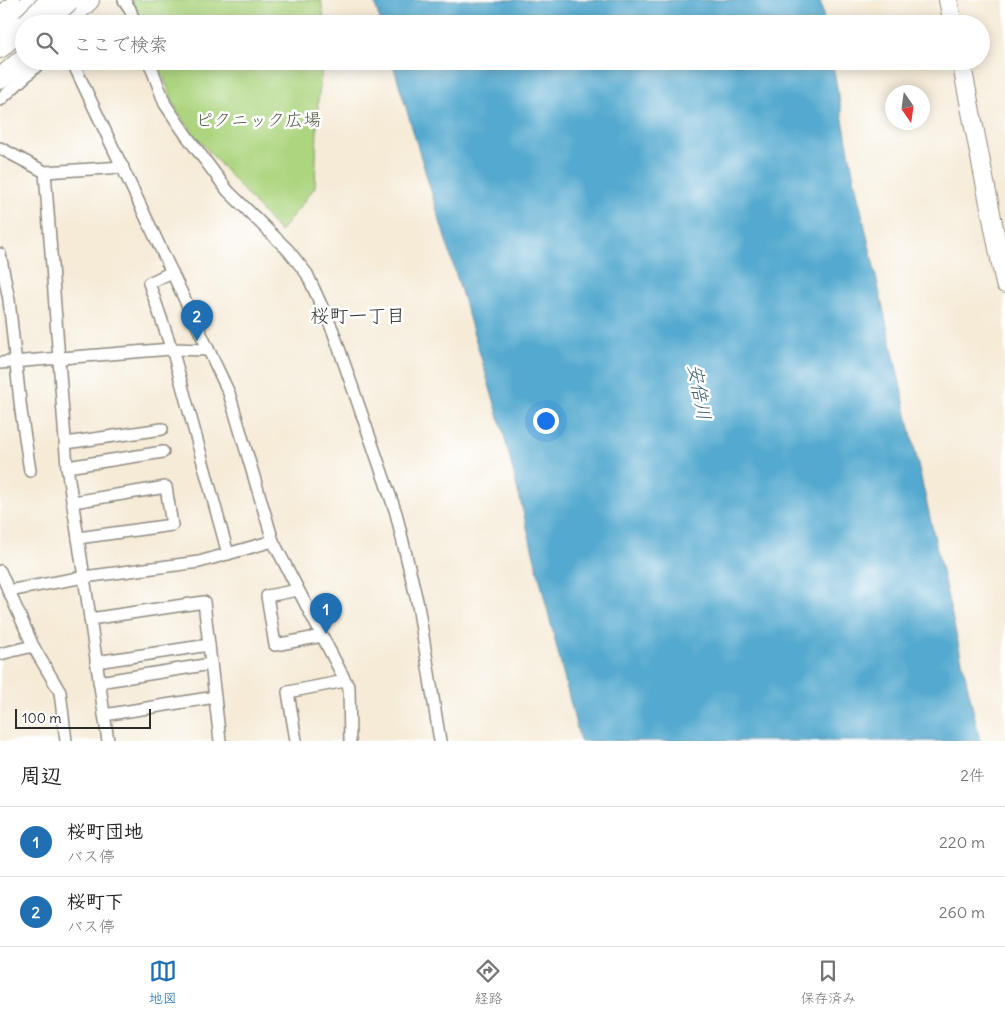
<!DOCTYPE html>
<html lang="ja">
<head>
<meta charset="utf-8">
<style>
	body { margin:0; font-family:Delius,"Klee One",sans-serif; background:#f2f2f2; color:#202124 }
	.compass { position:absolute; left:885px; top:85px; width:45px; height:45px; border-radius:50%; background:#fff; box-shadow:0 2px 12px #0003; rotate:167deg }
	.scale { position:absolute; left:15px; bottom:12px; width:136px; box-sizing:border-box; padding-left:5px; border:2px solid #2b2b2b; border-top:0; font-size:14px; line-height:18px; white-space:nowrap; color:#2b2b2b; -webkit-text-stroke:4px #fff; paint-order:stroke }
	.you { position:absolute; left:545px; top:420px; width:18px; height:18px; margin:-12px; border:4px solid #fff; border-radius:50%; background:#1a73e8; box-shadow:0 0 0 8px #1a73e833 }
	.badge { display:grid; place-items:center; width:32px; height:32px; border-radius:50%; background:#1f6fb2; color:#fff; font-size:16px; font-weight:700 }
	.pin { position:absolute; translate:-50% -41px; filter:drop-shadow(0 1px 2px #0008) }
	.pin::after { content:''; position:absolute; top:26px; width:18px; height:15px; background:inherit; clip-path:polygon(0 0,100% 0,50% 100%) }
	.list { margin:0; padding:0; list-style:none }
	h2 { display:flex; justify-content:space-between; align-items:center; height:65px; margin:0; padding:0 20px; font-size:21px }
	h2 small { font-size:16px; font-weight:400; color:#757577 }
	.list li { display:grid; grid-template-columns:32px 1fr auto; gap:15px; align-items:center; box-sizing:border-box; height:70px; padding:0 20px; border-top:1px solid #e0e0e0 }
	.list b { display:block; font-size:19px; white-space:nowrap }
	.list p { margin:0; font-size:16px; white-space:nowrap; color:#757577 }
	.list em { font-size:16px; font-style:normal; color:#757577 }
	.icon { flex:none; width:28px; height:28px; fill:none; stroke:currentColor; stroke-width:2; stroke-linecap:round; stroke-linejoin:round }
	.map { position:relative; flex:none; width:1005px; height:741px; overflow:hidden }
	.search { position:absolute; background:#fff; box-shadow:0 2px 12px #0003; left:15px; right:15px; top:15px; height:55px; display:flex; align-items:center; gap:12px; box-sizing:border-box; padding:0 18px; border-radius:28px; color:#757577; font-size:19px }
	.sheet { height:205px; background:#fff }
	nav { display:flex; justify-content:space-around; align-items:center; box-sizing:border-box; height:70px; border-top:1px solid #e0e0e0; background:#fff; font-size:14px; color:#757577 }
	nav a { display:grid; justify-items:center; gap:2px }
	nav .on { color:#1f6fb2 }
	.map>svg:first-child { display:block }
	.green { fill:#add580; stroke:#6c8056 }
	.water { fill:#52a9cf; stroke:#3e6a7d }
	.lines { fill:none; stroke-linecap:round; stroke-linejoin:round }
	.street-casing { stroke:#908b81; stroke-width:14 }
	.primary-casing { stroke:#908b81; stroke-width:20 }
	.highway-casing { stroke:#908b81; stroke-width:22 }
	.street { stroke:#fff; stroke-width:11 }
	.primary { stroke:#fff; stroke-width:18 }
	.highway { stroke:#fff; stroke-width:20 }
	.highway-bridge-casing { stroke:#908b81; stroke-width:22; stroke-linecap:butt }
	.highway-bridge { stroke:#fff; stroke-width:20 }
	.labels { text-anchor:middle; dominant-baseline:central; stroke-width:5; stroke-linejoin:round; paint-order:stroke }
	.park-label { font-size:18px; fill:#525e44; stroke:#fff }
	.neighbourhood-label { font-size:19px; fill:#2b2b2b; stroke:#fff }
	.water-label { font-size:19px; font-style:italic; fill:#3b5d6d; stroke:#fff }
</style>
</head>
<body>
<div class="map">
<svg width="1005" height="741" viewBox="0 0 1005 741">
	<rect width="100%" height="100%" fill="#fff"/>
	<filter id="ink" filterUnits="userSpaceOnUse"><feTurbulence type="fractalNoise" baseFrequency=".02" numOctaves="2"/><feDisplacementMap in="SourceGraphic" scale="10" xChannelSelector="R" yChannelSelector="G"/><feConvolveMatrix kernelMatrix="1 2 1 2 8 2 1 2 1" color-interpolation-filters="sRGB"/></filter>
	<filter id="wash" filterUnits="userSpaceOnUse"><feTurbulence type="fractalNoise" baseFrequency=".0096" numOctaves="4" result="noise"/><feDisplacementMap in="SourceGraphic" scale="20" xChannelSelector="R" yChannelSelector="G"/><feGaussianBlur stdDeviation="1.12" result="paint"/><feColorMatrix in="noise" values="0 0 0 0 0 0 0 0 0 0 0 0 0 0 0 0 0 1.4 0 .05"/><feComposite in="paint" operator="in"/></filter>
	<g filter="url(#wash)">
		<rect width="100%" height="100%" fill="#f5ebd7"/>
		<g class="green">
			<path d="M132,0H321L325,24H142Z"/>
			<path d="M157,61H323L318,101L315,187L280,232L198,139L177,111Z"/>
		</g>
		<g class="water">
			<path d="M374,0H820L825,24H381Z"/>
			<path d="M392,61H832L854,178L980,741H580L503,431Z"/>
		</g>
	</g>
	<g filter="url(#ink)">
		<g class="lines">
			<defs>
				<g id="street">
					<path d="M124,0L130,9L135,24"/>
					<path d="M0,12L14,0"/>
					<path d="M72,61L229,393L273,541L349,688L350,741"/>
					<path d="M149,61L165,104L186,135L228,191L288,250L307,274L333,331L396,513L418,605L440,741"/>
					<path d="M0,100L42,61"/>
					<path d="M0,148L45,172L123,167"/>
					<path d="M45,172L67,467L84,577L108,741"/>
					<path d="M0,254L9,300L21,411L30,471"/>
					<path d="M172,272L149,283L174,356L228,554"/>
					<path d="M0,363L171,349L208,350"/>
					<path d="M66,443L162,429"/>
					<path d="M67,467L163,452"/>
					<path d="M73,502L166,487L172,525L78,538"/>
					<path d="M0,571L33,646L60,692L66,741"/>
					<path d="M298,590L267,596L275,645L322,636"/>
					<path d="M8,591L84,577L199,562L273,541"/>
					<path d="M90,619L204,602L220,741"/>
					<path d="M0,654L33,646"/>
					<path d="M96,662L209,645"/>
					<path d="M99,682L211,664"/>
					<path d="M104,715L215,697"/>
					<path d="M296,741L288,692L345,681"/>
				</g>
				<g id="primary">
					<path d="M948,0L953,24"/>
					<path d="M961,61L1005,284"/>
				</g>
				<g id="highway">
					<path d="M64,24L89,0"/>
					<path d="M0,30L33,0"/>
					<path d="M0,48L24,26"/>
					<path d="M0,79L24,58"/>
				</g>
			</defs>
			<use href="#street" class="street-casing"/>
			<use href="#primary" class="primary-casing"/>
			<use href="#highway" class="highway-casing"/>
			<use href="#street" class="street"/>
			<use href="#primary" class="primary"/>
			<use href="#highway" class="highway"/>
			<defs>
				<g id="highway-bridge">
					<path d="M26,24L50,1"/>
					<path d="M44,24L70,0"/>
				</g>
			</defs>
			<use href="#highway-bridge" class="highway-bridge-casing"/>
			<use href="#highway-bridge" class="highway-bridge"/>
		</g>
	</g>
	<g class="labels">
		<g class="park-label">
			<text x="258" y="119">ピクニック広場</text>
		</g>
		<g class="neighbourhood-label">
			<text x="358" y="315">桜町一丁目</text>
		</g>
		<g class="water-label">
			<text transform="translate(700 392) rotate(80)">安倍川</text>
		</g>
	</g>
</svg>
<svg class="compass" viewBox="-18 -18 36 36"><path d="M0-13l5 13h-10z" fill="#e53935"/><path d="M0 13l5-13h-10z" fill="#757577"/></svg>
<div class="scale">100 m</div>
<div class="you"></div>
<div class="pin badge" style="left:326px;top:634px">1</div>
<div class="pin badge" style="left:197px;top:341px">2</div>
<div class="search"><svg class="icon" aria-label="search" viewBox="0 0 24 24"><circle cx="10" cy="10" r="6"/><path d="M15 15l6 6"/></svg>ここで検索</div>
</div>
<section class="sheet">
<h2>周辺<small>2件</small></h2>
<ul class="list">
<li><span class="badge">1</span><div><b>桜町団地</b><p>バス停</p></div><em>220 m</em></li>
<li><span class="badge">2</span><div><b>桜町下</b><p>バス停</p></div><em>260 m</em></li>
</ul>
</section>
<nav>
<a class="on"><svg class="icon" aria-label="map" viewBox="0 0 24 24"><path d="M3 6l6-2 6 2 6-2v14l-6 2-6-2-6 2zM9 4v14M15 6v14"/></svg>地図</a>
<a><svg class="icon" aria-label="directions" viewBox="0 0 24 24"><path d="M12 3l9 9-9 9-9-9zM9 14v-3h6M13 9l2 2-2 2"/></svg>経路</a>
<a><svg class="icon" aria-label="saved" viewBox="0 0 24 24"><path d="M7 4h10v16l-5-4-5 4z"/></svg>保存済み</a>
</nav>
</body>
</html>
